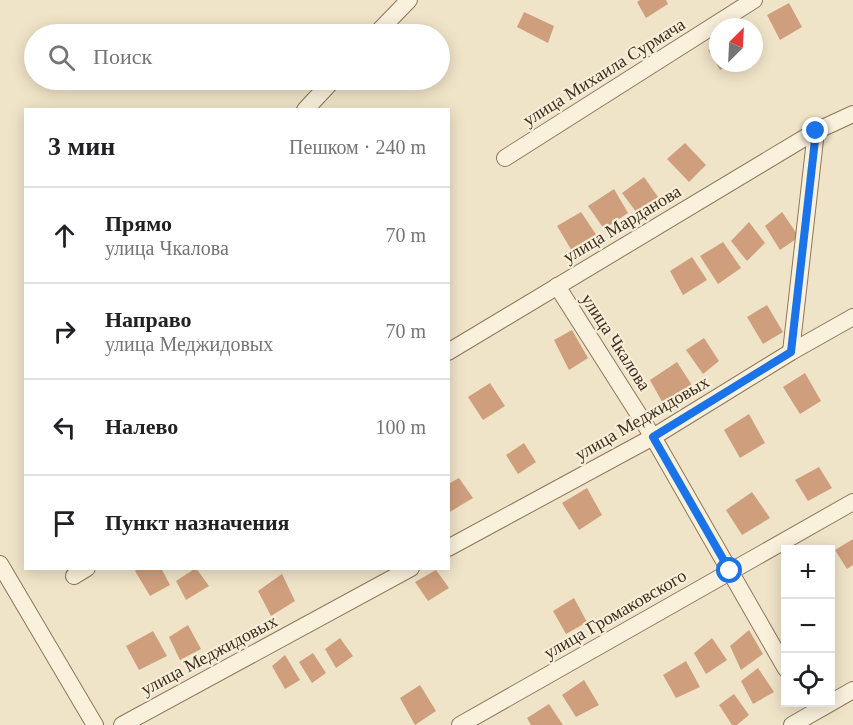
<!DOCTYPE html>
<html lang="ru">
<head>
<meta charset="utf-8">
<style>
	body { margin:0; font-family:Georgia,serif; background:#f6f6f6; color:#202124 }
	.controls { position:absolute; right:18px; bottom:18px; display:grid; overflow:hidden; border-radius:0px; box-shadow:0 3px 15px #0003 }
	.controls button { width:54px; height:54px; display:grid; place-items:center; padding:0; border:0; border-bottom:2px solid #e0e0e0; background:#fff; color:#202124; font:30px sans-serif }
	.compass { position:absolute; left:709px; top:18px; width:54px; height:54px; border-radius:50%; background:#fff; box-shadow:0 3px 15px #0003; rotate:24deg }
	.stop { position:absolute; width:18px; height:18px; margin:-14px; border:4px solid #1a73e8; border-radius:50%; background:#fff }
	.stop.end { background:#1a73e8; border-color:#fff; box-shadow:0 2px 6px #0008 }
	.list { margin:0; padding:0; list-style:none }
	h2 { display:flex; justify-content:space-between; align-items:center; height:78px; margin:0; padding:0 24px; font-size:26px }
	h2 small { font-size:20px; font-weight:400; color:#757577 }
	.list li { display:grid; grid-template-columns:39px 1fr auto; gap:18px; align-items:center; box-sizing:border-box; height:96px; padding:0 24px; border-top:2px solid #e0e0e0 }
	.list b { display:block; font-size:22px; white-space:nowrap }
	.list p { margin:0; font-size:20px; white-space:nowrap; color:#757577 }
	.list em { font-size:20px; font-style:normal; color:#757577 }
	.icon { flex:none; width:33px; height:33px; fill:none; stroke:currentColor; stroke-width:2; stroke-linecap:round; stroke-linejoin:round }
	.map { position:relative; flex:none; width:853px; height:725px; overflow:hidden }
	.search { position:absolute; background:#fff; box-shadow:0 3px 15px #0003; left:24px; top:24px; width:426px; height:66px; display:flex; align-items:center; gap:15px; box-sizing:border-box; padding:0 21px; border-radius:33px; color:#757577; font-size:22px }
	.panel { position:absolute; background:#fff; box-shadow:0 3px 15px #0003; left:24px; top:108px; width:426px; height:462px; border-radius:0px }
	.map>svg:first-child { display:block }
	.building { fill:#cf9f7d }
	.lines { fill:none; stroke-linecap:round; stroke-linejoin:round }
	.minor-casing { stroke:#8d765c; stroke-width:18 }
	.minor { stroke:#faf1dc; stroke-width:16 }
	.route { stroke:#1a73e8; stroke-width:8 }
	.labels { text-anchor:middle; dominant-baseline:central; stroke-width:4.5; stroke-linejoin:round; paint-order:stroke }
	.street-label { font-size:18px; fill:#3d2e20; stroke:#f7eed8 }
</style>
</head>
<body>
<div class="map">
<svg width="853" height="725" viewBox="0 0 853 725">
	<rect width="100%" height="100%" fill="#f0e4c8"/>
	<g class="building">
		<path d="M640,0H666L668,4L646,18L637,2Z"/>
		<path d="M789,3L802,27L780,40L767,15Z"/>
		<path d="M524,12L554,26L548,43L517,27Z"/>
		<path d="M718,44V63H732L720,70L708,50Z"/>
		<path d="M685,143L706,165L689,182L667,159Z"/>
		<path d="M644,177L658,197L637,213L622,193Z"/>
		<path d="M614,189L628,213L604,229L588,206Z"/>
		<path d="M581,212L597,236L572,251L557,226Z"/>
		<path d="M782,212L799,237L780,250L765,226Z"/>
		<path d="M749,222L765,243L747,261L731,241Z"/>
		<path d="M723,242L741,268L718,284L700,256Z"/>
		<path d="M692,257L707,280L683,295L670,271Z"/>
		<path d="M767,305L783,332L763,344L747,317Z"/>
		<path d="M572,330L588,358L569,370L554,340Z"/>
		<path d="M704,338L719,361L703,374L686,350Z"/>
		<path d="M677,362L695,390L666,409L650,380Z"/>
		<path d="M805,373L821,401L800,414L783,387Z"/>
		<path d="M490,383L505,406L483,420L468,397Z"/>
		<path d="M749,414L765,443L740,458L724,430Z"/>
		<path d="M524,443L536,462L518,474L506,455Z"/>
		<path d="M819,467L832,488L808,501L795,480Z"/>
		<path d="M459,478L473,498L448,513V484Z"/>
		<path d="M587,488L602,515L579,530L562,503Z"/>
		<path d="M752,492L770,518L742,535L726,510Z"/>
		<path d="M853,539V565L847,569L835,550Z"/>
		<path d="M139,568H161L170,585L150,596L135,571Z"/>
		<path d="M196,568L209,586L186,600L176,581Z"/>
		<path d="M436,570L449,588L428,601L415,582Z"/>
		<path d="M282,574L295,601L271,616L258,591Z"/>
		<path d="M574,598L587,622L566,634L553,611Z"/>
		<path d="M188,625L201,649L180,660L169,637Z"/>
		<path d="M749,630L763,654L741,670L730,646Z"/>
		<path d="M153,631L167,656L139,670L126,646Z"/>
		<path d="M340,638L353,656L336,668L325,649Z"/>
		<path d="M712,638L727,660L706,674L694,653Z"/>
		<path d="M313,653L326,673L312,683L299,662Z"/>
		<path d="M285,655L300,680L285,689L272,666Z"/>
		<path d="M686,661L700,687L676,698L663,675Z"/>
		<path d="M758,668L774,692L753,704L741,681Z"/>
		<path d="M584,680L599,705L576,717L562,695Z"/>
		<path d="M420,685L436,711L415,725L400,698Z"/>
		<path d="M734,694L749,715L737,725H732L719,705Z"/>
		<path d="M549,704L563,725H531L527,718Z"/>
	</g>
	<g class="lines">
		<defs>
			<g id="minor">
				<path d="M376,34L409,0"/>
				<path d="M305,110L333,80"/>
				<path d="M505,158L754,0"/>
				<path d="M557,286L653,437L786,669"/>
				<path d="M448,352L816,131"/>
				<path d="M791,352L816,131L853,114"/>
				<path d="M448,548L653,437L791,352L853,317"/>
				<path d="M0,564L95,725"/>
				<path d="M74,576L87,568"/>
				<path d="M122,725L411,568"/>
				<path d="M460,725L853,502"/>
				<path d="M792,725L853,690"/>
			</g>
		</defs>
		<use href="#minor" class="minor-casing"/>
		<use href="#minor" class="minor"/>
	</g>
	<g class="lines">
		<path class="route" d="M730,571L653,437L791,352L816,131"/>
	</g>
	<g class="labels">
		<g class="street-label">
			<text transform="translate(604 72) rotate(-32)">улица Михаила Сурмача</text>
			<text transform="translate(622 224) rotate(-31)">улица Марданова</text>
			<text transform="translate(616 342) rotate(57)">улица Чкалова</text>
			<text transform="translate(642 418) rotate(-30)">улица Меджидовых</text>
			<text transform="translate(615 614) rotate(-30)">улица Громаковского</text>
			<text transform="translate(209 655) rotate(-28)">улица Меджидовых</text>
		</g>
	</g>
</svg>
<div class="controls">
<button>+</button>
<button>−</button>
<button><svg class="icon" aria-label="locate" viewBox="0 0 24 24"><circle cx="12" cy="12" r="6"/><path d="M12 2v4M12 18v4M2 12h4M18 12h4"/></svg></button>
</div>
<svg class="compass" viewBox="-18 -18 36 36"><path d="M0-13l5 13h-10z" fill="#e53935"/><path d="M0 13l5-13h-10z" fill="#757577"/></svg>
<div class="stop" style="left:730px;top:571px"></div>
<div class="stop end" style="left:816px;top:131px"></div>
<div class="search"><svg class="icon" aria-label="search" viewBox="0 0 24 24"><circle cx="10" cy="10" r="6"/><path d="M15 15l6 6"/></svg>Поиск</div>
<section class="panel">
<h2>3 мин<small>Пешком · 240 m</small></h2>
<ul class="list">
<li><svg class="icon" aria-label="ahead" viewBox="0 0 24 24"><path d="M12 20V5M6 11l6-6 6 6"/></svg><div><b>Прямо</b><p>улица Чкалова</p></div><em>70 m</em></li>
<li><svg class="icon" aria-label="right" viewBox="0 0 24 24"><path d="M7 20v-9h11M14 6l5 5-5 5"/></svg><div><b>Направо</b><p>улица Меджидовых</p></div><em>70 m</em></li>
<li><svg class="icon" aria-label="left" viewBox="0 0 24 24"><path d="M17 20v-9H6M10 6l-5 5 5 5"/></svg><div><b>Налево</b></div><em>100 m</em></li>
<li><svg class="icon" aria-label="arrive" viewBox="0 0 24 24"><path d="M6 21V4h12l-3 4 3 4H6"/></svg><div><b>Пункт назначения</b></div></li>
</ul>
</section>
</div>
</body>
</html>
